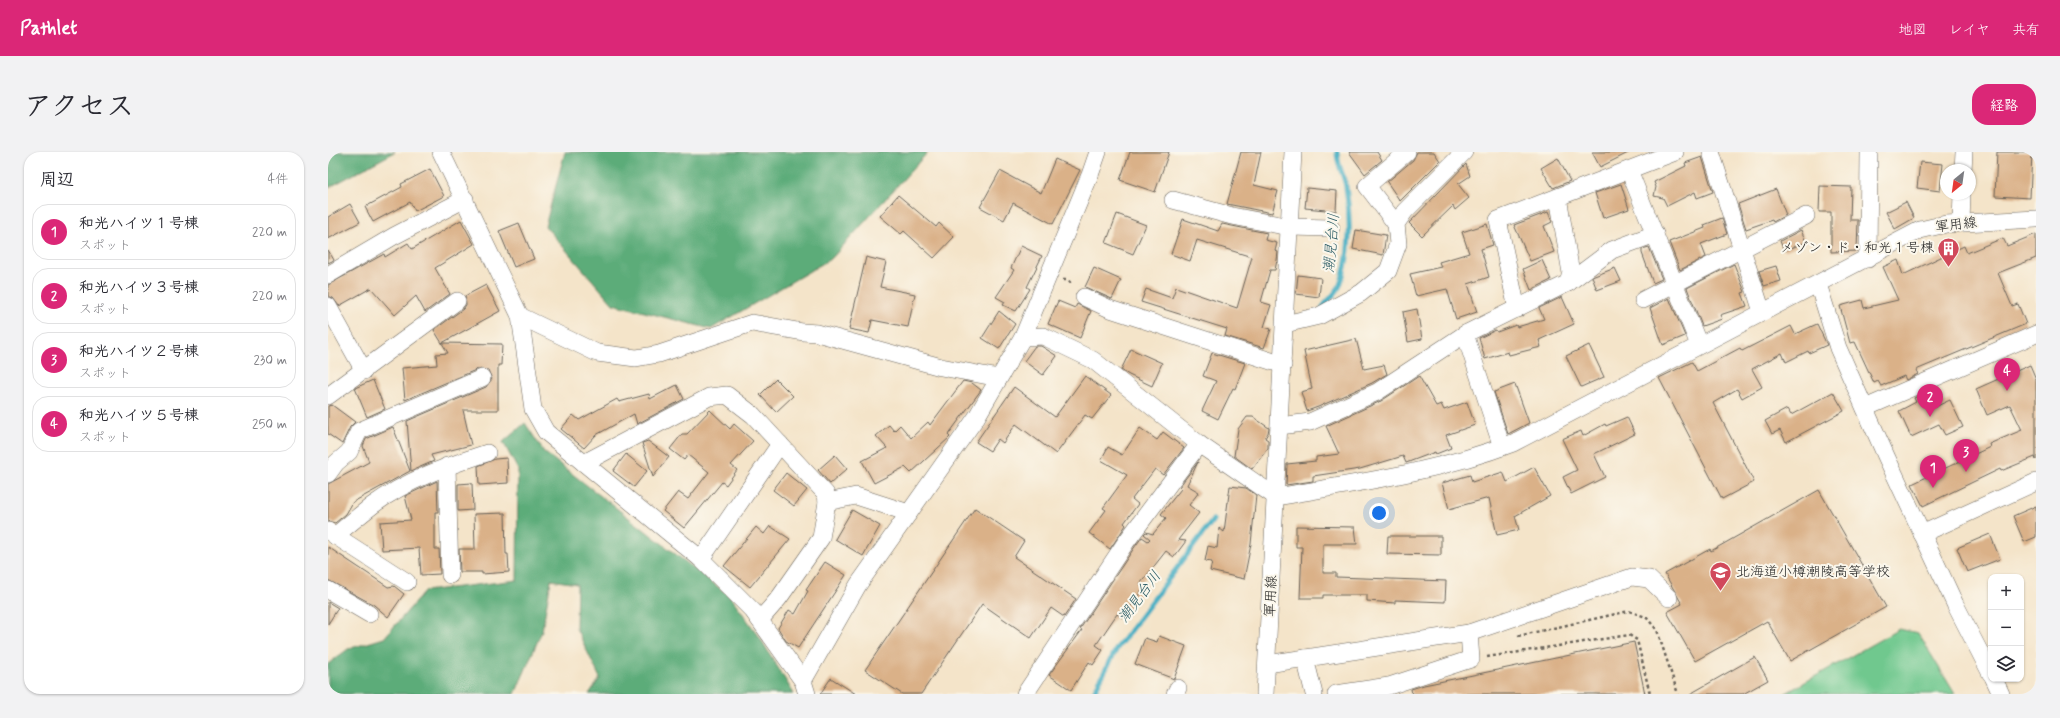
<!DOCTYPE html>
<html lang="ja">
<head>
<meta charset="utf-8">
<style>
	body { margin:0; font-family:Mynerve,"Klee One",sans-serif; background:#f2f2f3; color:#2b2b33 }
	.controls { position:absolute; right:12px; bottom:12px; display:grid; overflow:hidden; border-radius:8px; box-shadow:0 1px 3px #0004 }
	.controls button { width:36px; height:36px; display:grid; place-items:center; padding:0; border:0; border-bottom:1px solid #e1e1e2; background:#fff; color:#2b2b33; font:20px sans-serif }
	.compass { position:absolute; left:1612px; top:12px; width:36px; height:36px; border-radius:50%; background:#fff; box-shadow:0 1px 3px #0004; rotate:209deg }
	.you { position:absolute; left:1051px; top:361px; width:14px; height:14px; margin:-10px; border:3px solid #fff; border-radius:50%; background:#1a73e8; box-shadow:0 0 0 6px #1a73e833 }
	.badge { display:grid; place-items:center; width:26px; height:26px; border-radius:50%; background:#db2777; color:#fff; font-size:13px; font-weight:700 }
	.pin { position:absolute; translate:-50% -33px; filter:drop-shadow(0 1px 2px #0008) }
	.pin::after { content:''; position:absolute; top:21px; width:14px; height:12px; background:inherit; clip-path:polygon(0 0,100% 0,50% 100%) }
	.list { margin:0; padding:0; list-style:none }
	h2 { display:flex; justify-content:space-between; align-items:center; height:52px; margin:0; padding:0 16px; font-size:17px }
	h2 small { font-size:13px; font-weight:400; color:#7c7c81 }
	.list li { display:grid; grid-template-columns:26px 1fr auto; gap:12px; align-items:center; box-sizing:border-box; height:56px; margin:0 8px 8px; padding:0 8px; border:1px solid #e1e1e2; border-radius:16px }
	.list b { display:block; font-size:15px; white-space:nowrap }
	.list p { margin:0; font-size:13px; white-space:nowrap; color:#7c7c81 }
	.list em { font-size:13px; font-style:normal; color:#7c7c81 }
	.icon { flex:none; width:22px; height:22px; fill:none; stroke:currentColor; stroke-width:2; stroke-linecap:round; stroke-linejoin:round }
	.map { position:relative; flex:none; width:1708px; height:542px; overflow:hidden; border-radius:16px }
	header { display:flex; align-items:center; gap:24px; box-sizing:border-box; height:56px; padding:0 20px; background:#db2777; color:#fff }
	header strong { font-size:19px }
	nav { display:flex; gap:22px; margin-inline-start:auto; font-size:14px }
	.intro { display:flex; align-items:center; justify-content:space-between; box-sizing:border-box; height:96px; padding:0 24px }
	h1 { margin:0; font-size:28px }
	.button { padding:10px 18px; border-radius:16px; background:#db2777; color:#fff; font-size:14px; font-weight:700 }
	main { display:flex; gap:24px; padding:0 24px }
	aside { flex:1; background:#fff; border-radius:16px; box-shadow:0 1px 3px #0004 }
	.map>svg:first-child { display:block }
	.green { fill:#70c88e; stroke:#467255 }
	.forest { fill:#5cac79; stroke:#3c644a }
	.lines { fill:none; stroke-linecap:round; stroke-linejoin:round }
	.stream { stroke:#44aec3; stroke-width:5 }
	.building { fill:#dab188 }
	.minor-casing { stroke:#686259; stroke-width:18 }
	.path { stroke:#686259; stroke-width:2.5; stroke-dasharray:3 3; stroke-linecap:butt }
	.minor { stroke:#fff; stroke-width:17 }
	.labels { text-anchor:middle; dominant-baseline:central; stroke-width:4; stroke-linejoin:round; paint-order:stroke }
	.street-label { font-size:14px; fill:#1c1c1c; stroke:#fbf7ec }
	.poi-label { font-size:14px; fill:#1c1c1c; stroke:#fbf7ec; text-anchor:end }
	.water-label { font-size:15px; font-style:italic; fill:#2e5e67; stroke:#fbf7ec }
</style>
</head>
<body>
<header>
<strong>Pathlet</strong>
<nav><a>地図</a><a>レイヤ</a><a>共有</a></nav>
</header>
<div class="intro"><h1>アクセス</h1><a class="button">経路</a></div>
<main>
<aside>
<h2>周辺<small>4件</small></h2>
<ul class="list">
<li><span class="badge">1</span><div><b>和光ハイツ１号棟</b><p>スポット</p></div><em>220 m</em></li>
<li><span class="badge">2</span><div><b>和光ハイツ３号棟</b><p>スポット</p></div><em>220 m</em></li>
<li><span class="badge">3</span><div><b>和光ハイツ２号棟</b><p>スポット</p></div><em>230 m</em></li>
<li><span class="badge">4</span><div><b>和光ハイツ５号棟</b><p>スポット</p></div><em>250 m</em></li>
</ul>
</aside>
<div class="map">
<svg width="1708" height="542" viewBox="0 0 1708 542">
	<rect width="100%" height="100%" fill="#fbf7ec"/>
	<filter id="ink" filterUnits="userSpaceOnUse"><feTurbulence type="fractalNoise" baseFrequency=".025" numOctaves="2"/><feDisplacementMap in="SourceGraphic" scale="8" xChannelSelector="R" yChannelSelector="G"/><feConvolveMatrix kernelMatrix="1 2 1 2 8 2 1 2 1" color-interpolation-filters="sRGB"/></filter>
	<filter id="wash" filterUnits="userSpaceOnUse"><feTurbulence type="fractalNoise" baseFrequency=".012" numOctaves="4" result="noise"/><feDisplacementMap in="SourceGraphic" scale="16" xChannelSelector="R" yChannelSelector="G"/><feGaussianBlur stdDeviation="0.9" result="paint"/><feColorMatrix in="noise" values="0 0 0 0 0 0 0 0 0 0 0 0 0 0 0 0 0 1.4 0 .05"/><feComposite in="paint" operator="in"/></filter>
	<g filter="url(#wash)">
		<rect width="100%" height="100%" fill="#f4e4c9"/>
		<path class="green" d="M1571,477L1590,481L1627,542H1456Z"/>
		<g class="forest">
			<path d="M0,0H67L0,36Z"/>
			<path d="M237,0H600L504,106L383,177L285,152L217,74Z"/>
			<path d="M197,271L216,300L403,445L432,486L466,542H261L272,526L248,476L249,432L223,428L214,479L187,542H0V512L20,497L56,486L97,439L189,428L190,318L175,290Z"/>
		</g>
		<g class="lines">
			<g class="stream">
				<path d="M995,155C1000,148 1009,141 1012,133C1023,103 1023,66 1018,35C1016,23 1009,13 1009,0"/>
				<path d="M765,542L789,496L885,368"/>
			</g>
		</g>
		<g id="blocks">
			<g class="building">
				<path d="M802,0H841L827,40L792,28Z"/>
				<path d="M913,0H933L926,33L950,39L944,61L899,52Z"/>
				<path d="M1021,0H1049L1054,8L1037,22Z"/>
				<path d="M1089,0H1106L1112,9L1072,49L1059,30L1085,8Z"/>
				<path d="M1264,0H1302L1272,15Z"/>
				<path d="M1669,0H1704L1702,46L1667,44Z"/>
				<path d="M1374,5L1385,40L1369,46L1367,40L1339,54L1335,46L1326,44L1328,35L1326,30L1358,14L1357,11Z"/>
				<path d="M1230,6L1242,29L1225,36L1213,16Z"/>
				<path d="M727,7L752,18L725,72L685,51L676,68L652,55L672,19L713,41Z"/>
				<path d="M1592,10L1615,12L1612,39L1589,36Z"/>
				<path d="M1138,12L1142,24L1130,32L1141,46L1127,58L1125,54L1094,84L1081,71Z"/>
				<path d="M102,17L116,44L87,59L82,50L45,70L37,55L74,35L73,32Z"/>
				<path d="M1293,32L1301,57L1275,66L1267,41Z"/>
				<path d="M1492,34L1523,35L1522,68H1530L1529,99L1503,100V60H1491Z"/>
				<path d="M979,36L1009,39L1008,59L977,56Z"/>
				<path d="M1448,37L1458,63L1445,70L1444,68L1418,77L1410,52Z"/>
				<path d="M570,43L608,75L611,71L626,85L606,106L576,79L573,82L552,64Z"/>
				<path d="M1578,50L1586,66L1567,77L1558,60Z"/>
				<path d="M22,52L32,70L0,87V65Z"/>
				<path d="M1220,60L1224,70L1216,74L1226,100L1202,109L1186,73Z"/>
				<path d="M789,62L818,73L805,102L778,91Z"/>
				<path d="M1394,66L1399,82L1373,92L1378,105L1352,118L1341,90L1377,76L1376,73Z"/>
				<path d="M855,67L890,79L894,72L939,81L937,88L949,91L947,99L950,100L949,108L947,118H942L933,150L943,153L936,175L943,177L936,196L897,184L899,177L813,150L818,137L844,146L848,135L909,156L924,105L869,88L862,109L843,102Z"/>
				<path d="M133,68L146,92L107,116L122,142L97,160L88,144L67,163L43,136L11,154L5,146L0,144V133L56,102L57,105L80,91L84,97Z"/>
				<path d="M191,71L206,107L186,115L171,79Z"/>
				<path d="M1159,72L1165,93L1153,97L1161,125L1140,132L1149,160L1128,167L1119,137L1088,144L1082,122L1113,115L1111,110L1141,101L1134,80Z"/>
				<path d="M1028,78L1058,83L1055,103L1025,97Z"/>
				<path d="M1473,78L1478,90L1456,99L1452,89Z"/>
				<path d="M1708,82V106L1670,121L1684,154L1690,152L1698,172L1588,218L1590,222L1578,228L1576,224L1553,234L1550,229L1546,231L1527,190L1522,191L1512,154L1534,148L1536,156L1570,148L1555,115L1570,108L1575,123L1636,94L1639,101L1675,86L1679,94Z"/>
				<path d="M693,94L714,104L699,135L702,137L688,159L675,153L677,150L668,145L686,118L683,116Z"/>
				<path d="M1321,95L1334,127L1325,131L1314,101V97Z"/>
				<path d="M0,98L6,108L0,111Z"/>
				<path d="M538,105L558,110L552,135L587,142L580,175L544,168L541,181L521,177Z"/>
				<path d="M1214,108L1223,128L1203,138L1195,117Z"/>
				<path d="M1406,112L1417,140L1414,141L1419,154L1392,163L1394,167L1374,174L1359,136Z"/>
				<path d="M1448,114L1453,129L1436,134L1431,119Z"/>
				<path d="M766,116L793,128L784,147L757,135Z"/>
				<path d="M1287,116L1293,129L1269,138L1264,125Z"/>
				<path d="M970,123L993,126L991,145L968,142Z"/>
				<path d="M158,133L172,159L114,191L174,192L173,213H170V258H135L143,293L103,303L106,309L83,319L79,269L158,235L164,227L160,218L150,217L77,248L74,216L109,213L108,202L120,201L106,178L135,157L138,153L137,144Z"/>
				<path d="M1234,145L1246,172L1211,188L1213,195L1181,203L1180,200L1157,207L1151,186L1168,178L1169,180L1188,173L1189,175L1216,167L1211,156Z"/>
				<path d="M1341,146L1357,184L1335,193L1322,156Z"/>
				<path d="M730,149L747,156L749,152L763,159L752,186L720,172Z"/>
				<path d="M1089,157L1094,187L1080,190L1075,160Z"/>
				<path d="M671,159L687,172L671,197L654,186Z"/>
				<path d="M1489,172L1499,193L1481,201L1480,199L1458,210L1454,201L1424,217L1434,235L1414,246L1409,237L1385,251L1426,330L1394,347L1331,226L1364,210L1369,219L1412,196L1414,199L1463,174L1467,182Z"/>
				<path d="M1028,187L1036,217L1056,213L1059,222L1044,231L990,255L979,259L973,240L984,237L976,199Z"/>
				<path d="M1261,193L1276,225L1253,235L1238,204Z"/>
				<path d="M707,194H713L729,204L715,223L696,209Z"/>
				<path d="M803,197L834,211L824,234L801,223L793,218Z"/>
				<path d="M884,201L917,211L907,237L905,236L890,267L874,259L888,229L875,224Z"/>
				<path d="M1702,213L1708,227V308L1707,305L1673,319L1672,317L1595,354L1584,332L1662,295L1661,292L1694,278L1682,253L1659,263L1648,237Z"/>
				<path d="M757,224L783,243L764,267L757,263L728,302L688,272L675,291L670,287L662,299L648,290L686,235L727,265Z"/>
				<path d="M1091,224L1108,254L1113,252L1116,258L1139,250L1147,273L1118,283L1123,296L1108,302L1107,300L1078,311L1075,304L1032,317L985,324V329L958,333L959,312L988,309V305L1011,302L998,274L1053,249Z"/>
				<path d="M448,227L465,244L448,260L432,243Z"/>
				<path d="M45,228L57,257L39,265L27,236Z"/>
				<path d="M635,229L644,231L653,238L620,283L622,285L583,321L577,315L546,331L534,309L559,296L548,284L561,273L566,279L572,273L583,286L600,270L602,273Z"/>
				<path d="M1187,232L1201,271L1180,282L1166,240Z"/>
				<path d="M349,233L356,247L309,272L306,262L268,283L256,296L233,277L245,263L251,268L289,247L291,250L321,242L322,247Z"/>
				<path d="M1505,240L1516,259L1458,290L1452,278L1444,282L1437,269L1459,257L1463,263Z"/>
				<path d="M1598,240L1607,255L1622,248L1635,275L1617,283L1611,272L1583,285L1571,259L1588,250L1586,246Z"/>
				<path d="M4,253L27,270L22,275L14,292L0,282V254Z"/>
				<path d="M382,258L402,277L406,272L425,289L403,313L409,318L398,333L394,330L356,376L335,359L350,340L360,347L381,320L360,303L356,308L342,297L354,282H359Z"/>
				<path d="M919,265H925L941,276L940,281L937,286L940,288V296L924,317L906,304L910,277Z"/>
				<path d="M1299,265L1307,282L1266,302L1277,325L1243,342L1235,325L1249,318L1234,287L1253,279L1255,284L1277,272L1278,274Z"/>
				<path d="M65,275L82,319L25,350L18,362L7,371L0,369V332L41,310L35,294L38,287Z"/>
				<path d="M812,276L829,288L835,280L856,296L835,323L827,317L804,347L810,352L796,371L798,373L782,397L761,381L778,358L775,356L799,323L773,308L780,295L794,303Z"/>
				<path d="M320,289L341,305L325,325L314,291Z"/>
				<path d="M298,302L319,319L306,335L285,319Z"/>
				<path d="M507,303L519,317L502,332L490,318Z"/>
				<path d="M179,306L180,331L151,333L150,314L167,307Z"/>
				<path d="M870,310L859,333L871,340L861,353L871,361L850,388L858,389L846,405L838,399L812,432L816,435L795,466L789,462L768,493L775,498L765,513L761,510L743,538L721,523L754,478L752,477L806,396L814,385L820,389L822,387L816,382L818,380L825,382L838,366L833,362L853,337L851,335Z"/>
				<path d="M1206,315L1222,344L1187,364L1191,378L1169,383L1161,346L1121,357L1114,331L1142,323L1144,330L1175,320L1179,330Z"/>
				<path d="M458,321L479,338L466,354L445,338Z"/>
				<path d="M109,329L110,360H107V397H111L112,422L93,423L91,396L54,398L52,370L83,368L77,344Z"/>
				<path d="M144,331L145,358L130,359V332Z"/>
				<path d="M902,334L918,336L928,343L923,392L916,427L882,419L884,410L877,409L880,394L889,396L891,376L896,380Z"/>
				<path d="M1491,338L1558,455L1462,509L1439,469L1367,509L1339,460L1354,452L1337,422L1382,397L1383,399Z"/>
				<path d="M1708,354V385L1696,390L1685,364Z"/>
				<path d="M647,356L696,389L686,405L748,447L736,465L723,456L703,486L654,452L593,542H574L537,518Z"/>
				<path d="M524,358L552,374L535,404L507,387Z"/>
				<path d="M177,361L178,402H180L181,420L154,422V420H132L131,397H147L146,362Z"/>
				<path d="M442,374L462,387L422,435L396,414L428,375L436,382Z"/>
				<path d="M968,374L1027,375L1029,392H995V421H1008V425L1118,429L1117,450L1067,448V451L1039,449V443H995V446H972L974,395H968Z"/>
				<path d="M1662,382L1672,407L1639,420L1629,396Z"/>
				<path d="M1060,384H1113V403L1059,402Z"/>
				<path d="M0,395L60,435L66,434L76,442L60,465L46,453L0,428Z"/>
				<path d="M497,410L518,423L470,496L458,489L450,476L461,458L467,462L480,439L478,438Z"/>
				<path d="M0,450L10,456L0,472Z"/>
				<path d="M831,484L858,494L846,527L807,512L817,486L829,490Z"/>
				<path d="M1306,490L1317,542H1084L1083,537L1096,533Z"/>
				<path d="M1427,505L1440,528L1415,542H1362Z"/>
				<path d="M503,526L528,542H492Z"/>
			</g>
		</g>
	</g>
	<g filter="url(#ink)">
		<use href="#blocks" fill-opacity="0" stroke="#686259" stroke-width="1"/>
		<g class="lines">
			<defs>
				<g id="minor">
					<path d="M113,0L192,164L205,257L218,280L373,407L425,459L475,529L479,542"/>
					<path d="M1383,0L1434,160"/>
					<path d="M1301,18L1371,193"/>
					<path d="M1635,18L1636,0"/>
					<path d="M845,48L904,64L962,75L1003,76"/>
					<path d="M1633,71L1634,42"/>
					<path d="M1068,72L1039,34L1079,0"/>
					<path d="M1540,107L1541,0"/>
					<path d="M0,123L66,84L137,47"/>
					<path d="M1240,131L1284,98L1327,82"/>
					<path d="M1490,132L1510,196L1558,304L1627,452L1663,522"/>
					<path d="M756,145L782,157L955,213"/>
					<path d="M1315,148L1478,64"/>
					<path d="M0,154L36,219"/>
					<path d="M1189,157L1170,68L1230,45"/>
					<path d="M192,164L269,201L308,206L331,202L424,171L475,180L489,181L613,215L671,226"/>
					<path d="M957,172L991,164L1033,141L1060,119L1070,92L1068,72L1077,59L1136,0"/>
					<path d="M695,185L715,184L765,208L871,292L948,345C1028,331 1109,320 1185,291L1592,78L1618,72L1708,67"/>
					<path d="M0,244L129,149"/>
					<path d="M1537,256L1708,182"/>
					<path d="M952,274L982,270L1049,240L1137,182"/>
					<path d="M1174,295L1137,182L1240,131L1243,121L1230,45L1347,0"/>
					<path d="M256,311L381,245L399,243L425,263L498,342L499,350L493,386L451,446L432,468"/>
					<path d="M119,314L122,423"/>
					<path d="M0,322L8,311L21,300L31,279L154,226"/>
					<path d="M499,350L528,344L581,361"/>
					<path d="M0,379L79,430"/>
					<path d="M1594,382L1708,330"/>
					<path d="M7,384C20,373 32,363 45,353C79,328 119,314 159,301"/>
					<path d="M373,407L452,292"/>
					<path d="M0,438L41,462"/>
					<path d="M977,506L986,542"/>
					<path d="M939,512L1141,481L1304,425L1321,427L1341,446"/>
					<path d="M1666,527L1673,542"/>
					<path d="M475,529L530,433L648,266L695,185L762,23L770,0"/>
					<path d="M697,542L798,390L871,292"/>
					<path d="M847,542L850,536"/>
					<path d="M937,542L965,0"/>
					<path d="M1008,542L1061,534L1143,507L1141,481"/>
				</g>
			</defs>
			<use href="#minor" class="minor-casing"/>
			<g class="path">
				<path d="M735,128H740L744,133"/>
				<path d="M1190,484L1301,459L1318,465L1329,478L1350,542"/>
				<path d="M1159,505L1301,483L1309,488L1322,542"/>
			</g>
			<use href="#minor" class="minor"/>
		</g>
	</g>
	<defs>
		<symbol id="building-pin" viewBox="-11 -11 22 30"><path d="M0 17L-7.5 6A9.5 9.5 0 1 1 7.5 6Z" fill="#d1495b" stroke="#fbf7ec"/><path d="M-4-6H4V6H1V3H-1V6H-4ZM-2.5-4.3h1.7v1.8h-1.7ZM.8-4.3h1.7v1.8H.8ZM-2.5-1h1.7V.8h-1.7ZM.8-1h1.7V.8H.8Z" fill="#fff"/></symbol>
		<symbol id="school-pin" viewBox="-11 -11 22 30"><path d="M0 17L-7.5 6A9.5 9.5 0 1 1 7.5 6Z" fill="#d1495b" stroke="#fbf7ec"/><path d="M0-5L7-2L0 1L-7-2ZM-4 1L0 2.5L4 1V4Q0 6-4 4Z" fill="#fff"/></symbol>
	</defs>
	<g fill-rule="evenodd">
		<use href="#building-pin" x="1608" y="84" width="25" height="34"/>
		<use href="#school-pin" x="1380" y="408" width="25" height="34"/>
	</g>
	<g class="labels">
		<g class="street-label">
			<text transform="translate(1628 73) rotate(-7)">軍用線</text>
			<text transform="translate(943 444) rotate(-87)">軍用線</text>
		</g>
		<g class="poi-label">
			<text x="1606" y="96">メゾン・ド・和光１号棟</text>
			<text x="1408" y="420" text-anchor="start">北海道小樽潮陵高等学校</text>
		</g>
		<g class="water-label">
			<text transform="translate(1004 91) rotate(-85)">潮見台川</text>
			<text transform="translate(812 445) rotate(-53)">潮見台川</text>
		</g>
	</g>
</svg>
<div class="controls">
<button>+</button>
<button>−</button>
<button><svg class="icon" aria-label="layers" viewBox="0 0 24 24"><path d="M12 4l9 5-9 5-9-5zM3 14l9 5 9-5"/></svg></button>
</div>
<svg class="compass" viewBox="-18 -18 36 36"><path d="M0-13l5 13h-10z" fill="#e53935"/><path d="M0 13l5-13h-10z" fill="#7c7c81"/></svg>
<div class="you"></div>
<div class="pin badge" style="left:1605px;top:336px">1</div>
<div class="pin badge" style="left:1602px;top:265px">2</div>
<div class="pin badge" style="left:1638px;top:320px">3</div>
<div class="pin badge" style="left:1679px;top:239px">4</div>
</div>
</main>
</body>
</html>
